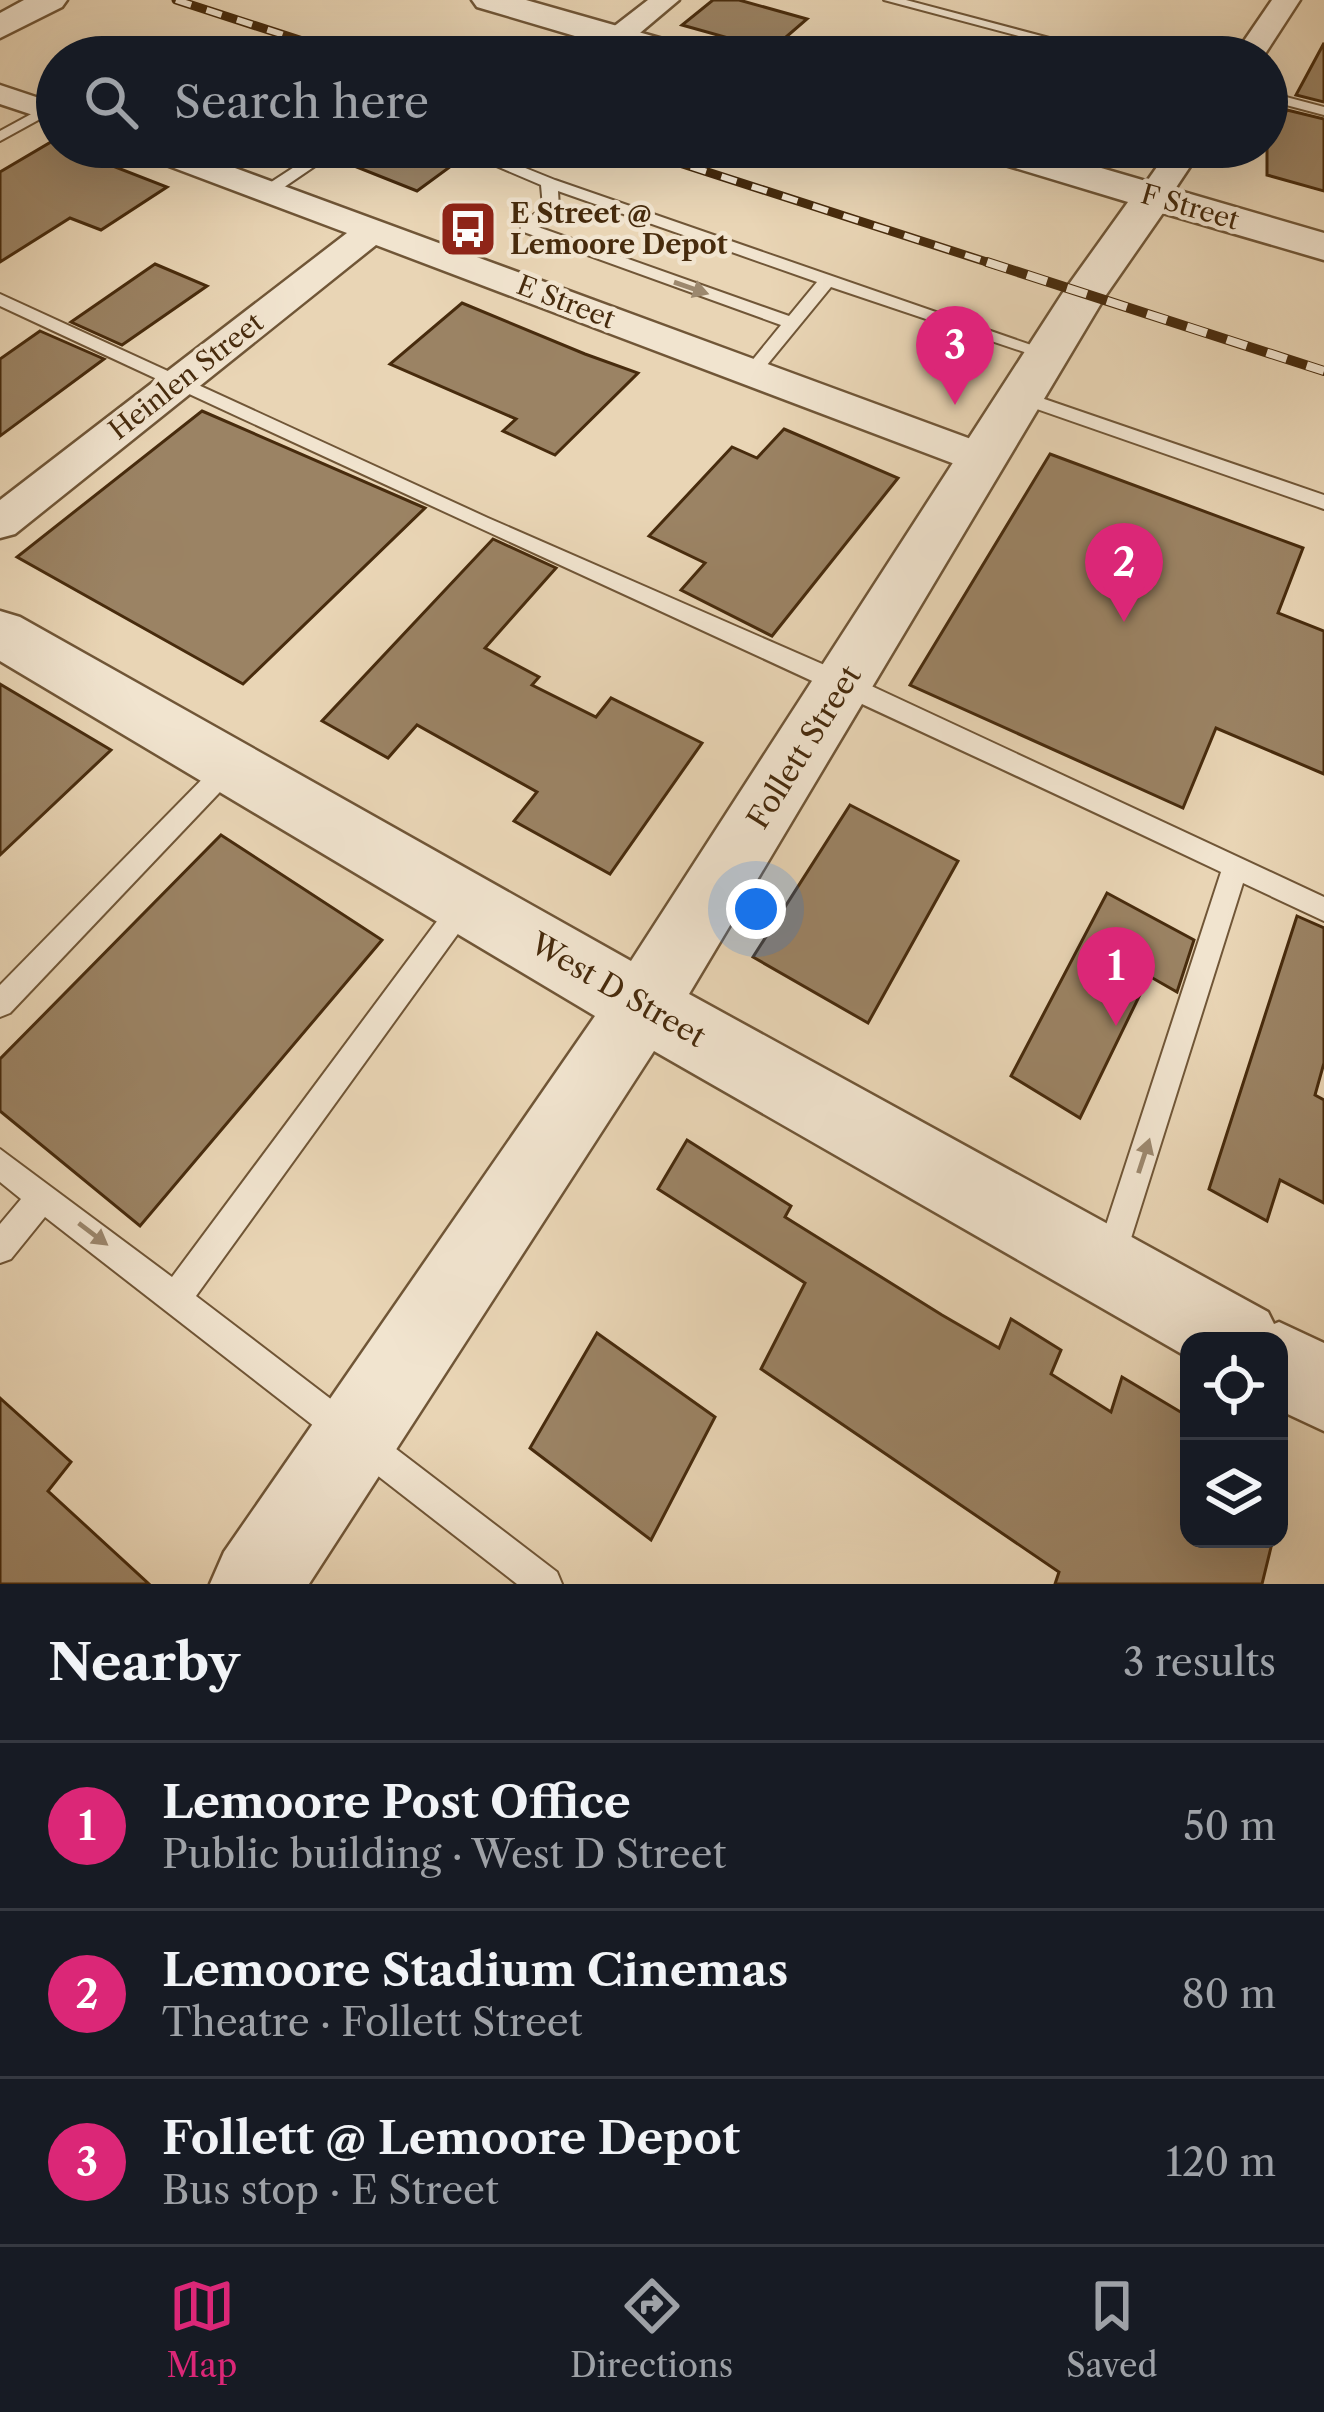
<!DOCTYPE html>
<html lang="en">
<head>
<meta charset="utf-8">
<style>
	body { margin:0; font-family:"Libre Caslon Text",serif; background:#20242c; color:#f1f3f6 }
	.controls { position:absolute; right:36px; bottom:36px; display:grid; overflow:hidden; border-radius:24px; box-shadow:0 12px 48px #0002 }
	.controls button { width:108px; height:108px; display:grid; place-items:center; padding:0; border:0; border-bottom:3px solid #363941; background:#171b24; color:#f1f3f6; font:60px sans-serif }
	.you { position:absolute; left:756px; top:909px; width:42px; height:42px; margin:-30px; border:9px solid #fff; border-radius:50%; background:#1a73e8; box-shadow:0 0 0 18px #1a73e833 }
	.badge { display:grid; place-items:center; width:78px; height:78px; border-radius:50%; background:#db2777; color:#fff; font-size:39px; font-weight:700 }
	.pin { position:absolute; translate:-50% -99px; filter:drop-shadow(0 3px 6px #0008) }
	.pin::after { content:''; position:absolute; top:63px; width:42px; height:36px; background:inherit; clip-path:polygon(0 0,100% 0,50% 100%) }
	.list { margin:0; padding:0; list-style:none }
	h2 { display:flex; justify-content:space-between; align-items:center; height:156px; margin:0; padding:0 48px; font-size:51px }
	h2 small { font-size:39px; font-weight:400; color:#9ea1a6 }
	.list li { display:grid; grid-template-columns:78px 1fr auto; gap:36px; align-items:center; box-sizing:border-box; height:168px; padding:0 48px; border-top:3px solid #363941 }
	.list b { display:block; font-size:45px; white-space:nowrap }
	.list p { margin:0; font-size:39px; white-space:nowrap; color:#9ea1a6 }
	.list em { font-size:39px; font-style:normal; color:#9ea1a6 }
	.icon { flex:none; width:66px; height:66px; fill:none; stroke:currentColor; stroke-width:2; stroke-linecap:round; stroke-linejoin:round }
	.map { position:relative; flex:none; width:1324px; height:1584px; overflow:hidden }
	.search { position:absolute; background:#171b24; box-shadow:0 12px 48px #0002; left:36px; right:36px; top:36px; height:132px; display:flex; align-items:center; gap:30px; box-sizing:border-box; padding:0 42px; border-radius:66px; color:#9ea1a6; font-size:45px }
	.sheet { height:660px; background:#171b24 }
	nav { display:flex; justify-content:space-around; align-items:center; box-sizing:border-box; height:168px; border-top:3px solid #363941; background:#171b24; font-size:33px; color:#9ea1a6 }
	nav a { display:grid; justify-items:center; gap:6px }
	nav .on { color:#db2777 }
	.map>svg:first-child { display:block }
	.building { fill:#9b8364; stroke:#472b0d; stroke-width:3 }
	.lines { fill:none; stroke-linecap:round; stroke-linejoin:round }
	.service-casing { stroke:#705637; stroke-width:4 }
	.minor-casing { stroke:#705637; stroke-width:5 }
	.tertiary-casing { stroke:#705637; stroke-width:5 }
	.service { fill:#f1e4cf; fill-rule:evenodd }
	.minor { fill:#f1e4cf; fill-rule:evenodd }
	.tertiary { fill:#f1e4cf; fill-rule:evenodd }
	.rail-far1-casing { stroke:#472b0d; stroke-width:9 }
	.rail-casing { stroke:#472b0d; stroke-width:10 }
	.rail-far1 { stroke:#f1e4cf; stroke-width:6; stroke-dasharray:16; stroke-linecap:butt }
	.rail { stroke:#f1e4cf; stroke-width:8; stroke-dasharray:21; stroke-linecap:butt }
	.oneway { fill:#9c886e }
	.labels { text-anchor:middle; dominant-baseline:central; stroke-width:9; stroke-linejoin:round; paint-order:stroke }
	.far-street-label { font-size:27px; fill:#472b0d; stroke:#f1e4cf }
	.far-poi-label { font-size:27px; font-weight:bold; fill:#472b0d; stroke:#f1e4cf; text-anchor:start }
	.street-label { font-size:30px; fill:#472b0d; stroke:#f1e4cf }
</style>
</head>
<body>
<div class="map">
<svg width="1324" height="1584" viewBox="0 0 1324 1584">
	<rect width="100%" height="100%" fill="#e9d5b5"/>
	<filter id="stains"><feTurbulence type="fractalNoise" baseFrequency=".00167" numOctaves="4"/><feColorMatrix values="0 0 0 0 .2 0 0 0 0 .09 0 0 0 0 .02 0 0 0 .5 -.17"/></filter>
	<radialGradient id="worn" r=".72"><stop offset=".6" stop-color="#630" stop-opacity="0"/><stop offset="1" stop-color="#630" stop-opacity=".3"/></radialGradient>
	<g class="building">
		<path d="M713,0H739L807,19L771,50L682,25Z"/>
		<path d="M1324,43V102L1296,95Z"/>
		<path d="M1287,110L1324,119V191L1267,175V148Z"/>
		<path d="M51,142L167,187L101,230L70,218L0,262V172Z"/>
		<path d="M347,147H423L458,161L417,191L334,158Z"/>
		<path d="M155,264L207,286L122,345L71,322Z"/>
		<path d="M462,303L585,354L638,373L555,455L503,431L516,419L390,364Z"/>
		<path d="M40,331L104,359L0,436V359Z"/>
		<path d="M202,411L425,508L243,684L17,557Z"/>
		<path d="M784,429L898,478L772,636L681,590L705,563L649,536L732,447L757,458Z"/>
		<path d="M1050,454L1303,548L1278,613L1324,631V774L1216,728L1183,808L910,685Z"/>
		<path d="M493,539L556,568L485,648L539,677L532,685L596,717L611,698L702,743L610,874L514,821L537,792L417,725L388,758L322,721Z"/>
		<path d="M0,684L111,750L0,855Z"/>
		<path d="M850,805L958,861L868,1023L753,957Z"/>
		<path d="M221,835L382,940L140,1226L0,1111V1059Z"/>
		<path d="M1107,893L1194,940L1177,992L1149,976L1080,1118L1011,1076Z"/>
		<path d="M1297,916L1324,928V1063L1315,1095L1324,1100V1203L1280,1180L1267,1221L1209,1189Z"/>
		<path d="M687,1140L791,1206L785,1217L942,1315L999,1348L1011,1319L1061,1350L1051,1374L1111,1412L1122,1377L1189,1417V1539H1273L1262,1584H1055L1059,1572L761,1369L805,1283L658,1189Z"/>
		<path d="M597,1333L715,1417L651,1540L530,1448Z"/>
		<path d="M0,1398L71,1462L48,1491L149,1584H0Z"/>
	</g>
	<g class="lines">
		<defs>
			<g id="service">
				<path d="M884,0H906L1121,57H1098Z"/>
				<path d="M1267,92L1324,107V115L1267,100Z"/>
				<path d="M46,106L51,107V113L0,141V131Z"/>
				<path d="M325,147H343L274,194H262V188Z"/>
				<path d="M452,147H473L555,180L1057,354L1048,360L1042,358L831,287L758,376H746V368L781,325L521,231V225L543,207L541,185ZM558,191L817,282L789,316L538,227L559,208Z"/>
				<path d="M0,294L488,518L852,677L1324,897V921L1243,883L1121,1270L1110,1274L1099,1270L1095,1259L1221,872C816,680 406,496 0,306Z"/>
				<path d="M1021,391L1324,495V509L1014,401V393Z"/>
				<path d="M230,756L238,759L242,766L238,773L10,1013L0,1017V985L222,759Z"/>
				<path d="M464,893L473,897L477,905L473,913L196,1296L557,1572L562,1584H517L45,1217L11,1259L0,1263V1224L21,1199L0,1182V1149L172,1277L455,897Z"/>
			</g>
			<g id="minor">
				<path d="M648,0H679L628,43H608L604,37L608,31Z"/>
				<path d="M1272,0H1300L1263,57H1233Z"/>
				<path d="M0,85L57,104V123L0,104Z"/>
				<path d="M132,147H178L998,449L1004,459L998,469L983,473L968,469L376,245L15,534L0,538V500L347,233L137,154Z"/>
				<path d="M1171,147H1203L1165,204H1141L1136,197Z"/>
			</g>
			<g id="tertiary">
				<path d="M24,0H67L62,7L0,38V13Z"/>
				<path d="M472,0H526L698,49L703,57H646L477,7Z"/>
				<path d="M966,147H1029L1324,233V260L1163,213L1106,295L689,994L1268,1312L1274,1324L1279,1322L1324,1343V1431L1279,1410V1341H1189V1358L654,1051L309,1584H210L224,1552L595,1016L0,661V611L20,617L631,961L1062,294L1128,202L972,155Z"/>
			</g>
		</defs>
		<use href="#service" class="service-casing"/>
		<use href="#minor" class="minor-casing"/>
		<use href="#tertiary" class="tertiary-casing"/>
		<use href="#service" class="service"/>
		<use href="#minor" class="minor"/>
		<use href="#tertiary" class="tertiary"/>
		<defs>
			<g id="rail-far1">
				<path d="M176,0L352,57"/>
				<path d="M630,147L996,265"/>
			</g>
			<path id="rail" d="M987,262L1324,371"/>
		</defs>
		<use href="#rail-far1" class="rail-far1-casing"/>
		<use href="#rail" class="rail-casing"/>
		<use href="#rail-far1" class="rail-far1"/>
		<use href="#rail" class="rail"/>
	</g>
	<defs><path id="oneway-solid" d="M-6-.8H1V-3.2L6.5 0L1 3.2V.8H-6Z" transform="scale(3)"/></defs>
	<g class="oneway">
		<use href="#oneway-solid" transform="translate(691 288) rotate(19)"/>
		<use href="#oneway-solid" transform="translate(1144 1156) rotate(-72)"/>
		<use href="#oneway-solid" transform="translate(93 1234) rotate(37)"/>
	</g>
	<defs>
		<symbol id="bus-square" viewBox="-11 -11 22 22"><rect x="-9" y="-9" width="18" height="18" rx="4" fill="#8f2418" stroke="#f1e4cf"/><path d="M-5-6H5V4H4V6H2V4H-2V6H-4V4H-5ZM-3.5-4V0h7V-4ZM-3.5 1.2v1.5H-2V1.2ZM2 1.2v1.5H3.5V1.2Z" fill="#fff"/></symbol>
	</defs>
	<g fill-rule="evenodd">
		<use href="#bus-square" x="435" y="196" width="66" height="66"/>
	</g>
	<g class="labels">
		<g class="far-street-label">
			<text transform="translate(1190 207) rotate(16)">F Street</text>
			<text transform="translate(566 302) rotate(21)">E Street</text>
			<text transform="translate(186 376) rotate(-38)">Heinlen Street</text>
		</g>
		<g class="far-poi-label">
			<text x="510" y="213">E Street @<tspan x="510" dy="31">Lemoore Depot</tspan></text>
		</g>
		<g class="street-label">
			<text transform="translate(804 747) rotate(-58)">Follett Street</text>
			<text transform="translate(618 990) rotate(30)">West D Street</text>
		</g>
	</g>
	<rect width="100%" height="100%" filter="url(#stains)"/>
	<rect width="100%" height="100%" fill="url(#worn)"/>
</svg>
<div class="controls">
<button><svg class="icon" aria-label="locate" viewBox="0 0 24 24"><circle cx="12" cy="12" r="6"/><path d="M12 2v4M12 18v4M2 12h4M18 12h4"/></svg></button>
<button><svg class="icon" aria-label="layers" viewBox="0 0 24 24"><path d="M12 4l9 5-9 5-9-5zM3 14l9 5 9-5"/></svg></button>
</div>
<div class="you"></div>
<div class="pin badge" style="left:1116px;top:1026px">1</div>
<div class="pin badge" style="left:1124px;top:622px">2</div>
<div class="pin badge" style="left:955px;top:405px">3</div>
<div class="search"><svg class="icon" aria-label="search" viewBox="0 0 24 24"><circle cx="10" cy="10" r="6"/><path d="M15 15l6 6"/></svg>Search here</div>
</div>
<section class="sheet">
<h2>Nearby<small>3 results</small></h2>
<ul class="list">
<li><span class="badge">1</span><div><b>Lemoore Post Office</b><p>Public building · West D Street</p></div><em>50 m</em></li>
<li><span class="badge">2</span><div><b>Lemoore Stadium Cinemas</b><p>Theatre · Follett Street</p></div><em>80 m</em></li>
<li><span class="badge">3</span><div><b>Follett @ Lemoore Depot</b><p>Bus stop · E Street</p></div><em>120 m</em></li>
</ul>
</section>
<nav>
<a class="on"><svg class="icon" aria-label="map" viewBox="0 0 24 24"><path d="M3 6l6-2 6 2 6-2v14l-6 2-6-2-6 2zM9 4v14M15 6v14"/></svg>Map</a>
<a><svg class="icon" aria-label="directions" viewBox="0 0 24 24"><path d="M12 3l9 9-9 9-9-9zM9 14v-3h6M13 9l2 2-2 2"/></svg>Directions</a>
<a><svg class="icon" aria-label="saved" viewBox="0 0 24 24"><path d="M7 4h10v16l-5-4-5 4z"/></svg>Saved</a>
</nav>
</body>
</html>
